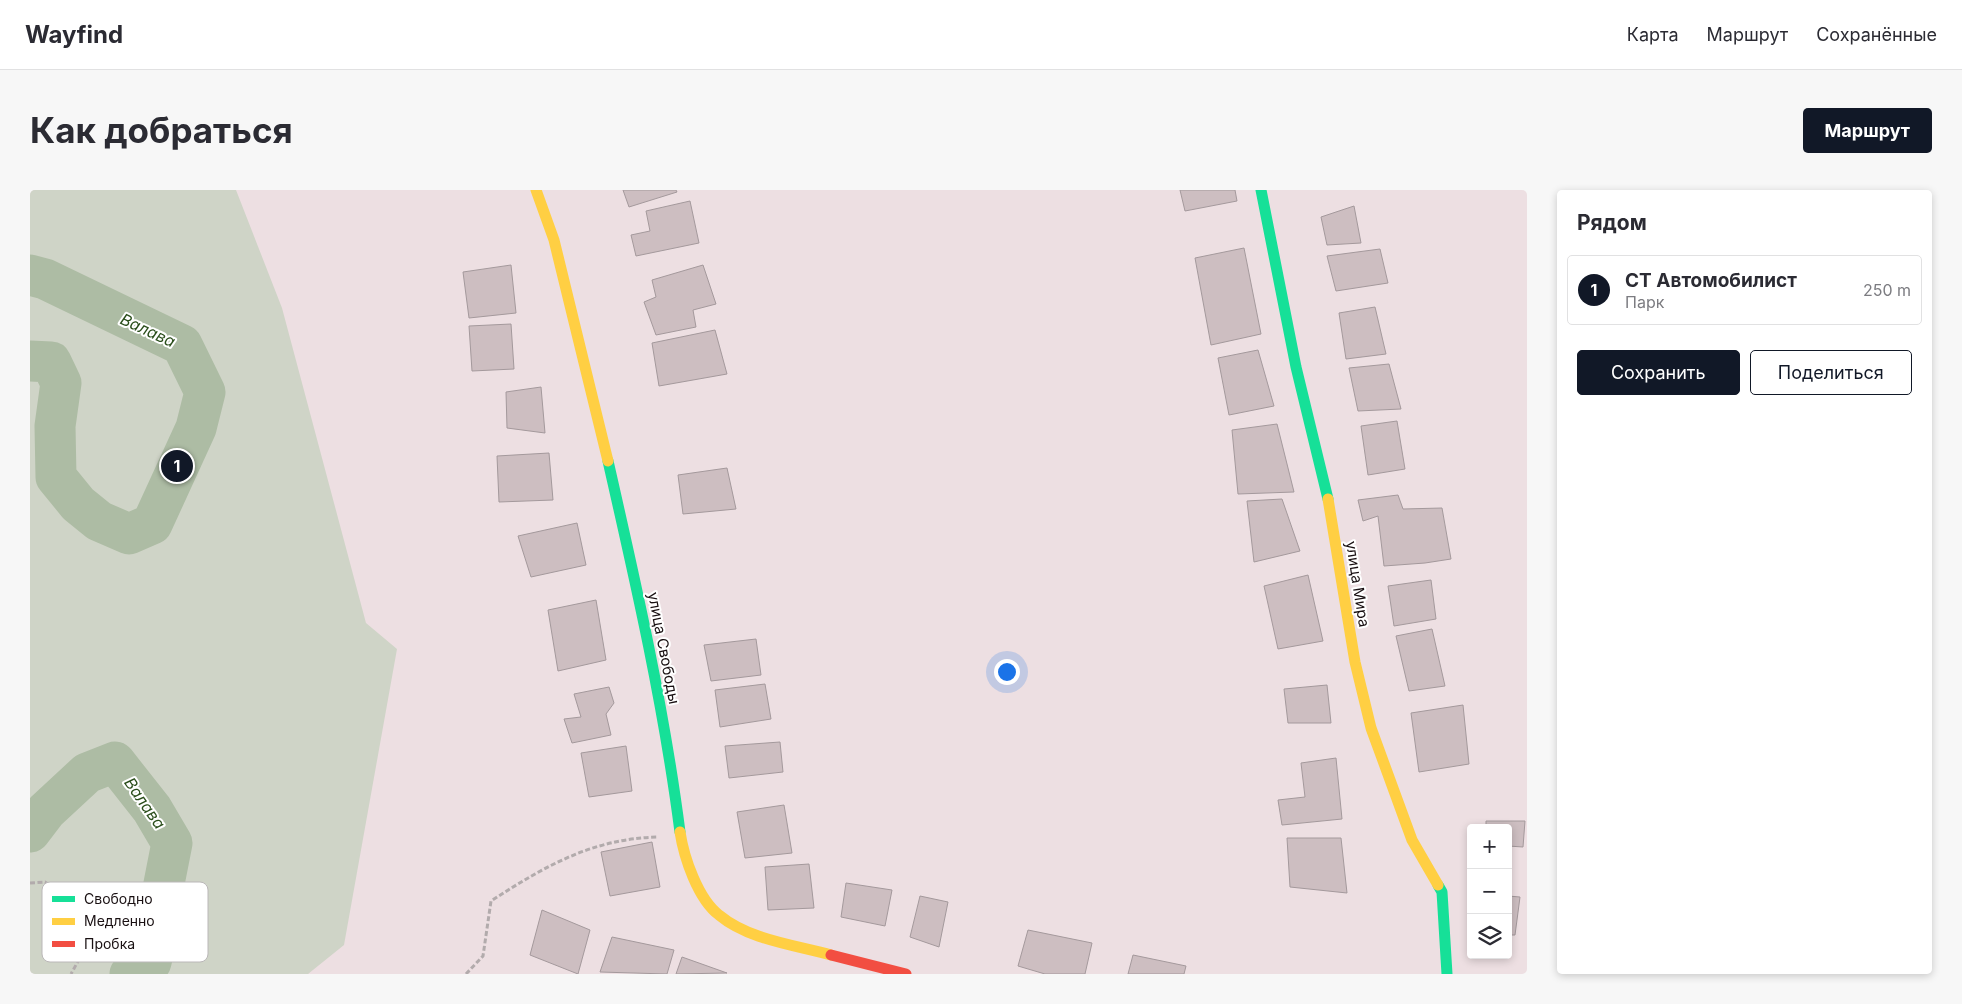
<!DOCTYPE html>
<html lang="ru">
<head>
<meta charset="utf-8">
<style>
	body { margin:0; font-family:Inter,sans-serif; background:#f7f7f7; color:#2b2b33 }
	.controls { position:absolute; right:15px; bottom:15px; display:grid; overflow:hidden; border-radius:5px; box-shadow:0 2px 8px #0003 }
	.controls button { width:45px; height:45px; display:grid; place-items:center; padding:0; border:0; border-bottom:1px solid #e1e1e2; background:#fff; color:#2b2b33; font:25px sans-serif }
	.you { position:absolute; left:976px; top:481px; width:18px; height:18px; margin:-12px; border:4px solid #fff; border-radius:50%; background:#1a73e8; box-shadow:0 0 0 8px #1a73e833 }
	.badge { display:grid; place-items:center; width:32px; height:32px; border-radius:50%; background:#111827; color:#fff; font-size:16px; font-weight:700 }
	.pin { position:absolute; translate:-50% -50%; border:2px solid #fff; box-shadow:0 1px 5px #0006 }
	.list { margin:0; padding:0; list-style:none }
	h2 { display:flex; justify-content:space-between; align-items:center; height:65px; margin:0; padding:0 20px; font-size:21px }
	h2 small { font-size:16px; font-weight:400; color:#7c7c81 }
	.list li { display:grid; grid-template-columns:32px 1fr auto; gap:15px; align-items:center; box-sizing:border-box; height:70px; margin:0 10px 10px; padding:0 10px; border:1px solid #e1e1e2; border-radius:5px }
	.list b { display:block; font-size:19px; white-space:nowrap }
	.list p { margin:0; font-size:16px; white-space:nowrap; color:#7c7c81 }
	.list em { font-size:16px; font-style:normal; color:#7c7c81 }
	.actions { display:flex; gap:10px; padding:15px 20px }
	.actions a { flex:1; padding:11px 0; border:1px solid #111827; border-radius:5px; text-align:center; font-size:18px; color:#111827 }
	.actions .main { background:#111827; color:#fff }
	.icon { flex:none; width:28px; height:28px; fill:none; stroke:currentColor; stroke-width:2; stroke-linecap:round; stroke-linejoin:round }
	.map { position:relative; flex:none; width:1497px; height:784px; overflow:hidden; border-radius:5px }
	header { display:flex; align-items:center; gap:30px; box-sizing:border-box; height:70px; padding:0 25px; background:#fff; border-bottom:1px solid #e1e1e2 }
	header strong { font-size:24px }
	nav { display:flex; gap:28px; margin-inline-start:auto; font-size:18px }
	.intro { display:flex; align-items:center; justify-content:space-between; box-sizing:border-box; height:120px; padding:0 30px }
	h1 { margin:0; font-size:35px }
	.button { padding:12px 22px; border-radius:5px; background:#111827; color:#fff; font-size:18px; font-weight:700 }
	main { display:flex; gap:30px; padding:0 30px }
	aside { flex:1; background:#fff; border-radius:5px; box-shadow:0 2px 8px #0003 }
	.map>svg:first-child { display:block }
	.green { fill:#cfd4c7 }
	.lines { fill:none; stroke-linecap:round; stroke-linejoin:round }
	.river { stroke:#adbca4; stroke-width:41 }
	.building { fill:#cdbec1; stroke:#a4999c }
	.path { stroke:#b2abac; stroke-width:3; stroke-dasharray:5 2.5; stroke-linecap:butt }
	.fast { stroke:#16e098; stroke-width:11 }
	.slow { stroke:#ffcf43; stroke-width:11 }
	.jam { stroke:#f24e42; stroke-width:11 }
	.labels { text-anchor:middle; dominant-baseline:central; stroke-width:4; stroke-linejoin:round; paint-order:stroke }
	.street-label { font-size:15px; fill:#191012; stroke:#fff }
	.water-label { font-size:16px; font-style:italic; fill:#294d1a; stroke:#fff }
	.key { fill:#fff; stroke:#bab7b8; stroke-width:1 }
	.key-label { font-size:14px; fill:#191012 }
</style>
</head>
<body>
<header>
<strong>Wayfind</strong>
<nav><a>Карта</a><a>Маршрут</a><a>Сохранённые</a></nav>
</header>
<div class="intro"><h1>Как добраться</h1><a class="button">Маршрут</a></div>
<main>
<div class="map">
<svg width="1497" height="784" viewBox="0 0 1497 784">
	<rect width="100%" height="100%" fill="#eddfe2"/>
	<path class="green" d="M0,0H206L252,118L336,433L367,459L314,755L278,784H0Z"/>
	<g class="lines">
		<g class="river">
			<path d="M0,85L15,89L152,155L175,202L166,238L122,334L99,344L69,331L48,314L26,287L25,236L31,193L21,172L0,171"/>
			<path d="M0,642L16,621L57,583L85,572L122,619L142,653L130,714L128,743L121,772L100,784"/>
		</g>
	</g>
	<g class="building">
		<path d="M593,0H646L647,2L599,17Z"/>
		<path d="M1150,0H1205L1207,11L1155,21Z"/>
		<path d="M660,11L669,53L606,66L601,45L620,41L616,21Z"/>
		<path d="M1324,16L1331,53L1297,55L1291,27Z"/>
		<path d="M1214,58L1231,144L1181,155L1165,68Z"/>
		<path d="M1350,59L1358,93L1306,101L1297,66Z"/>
		<path d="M481,75L486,123L439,128L433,82Z"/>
		<path d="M673,75L686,114L663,120L666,137L626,145L614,112L626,107L622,90Z"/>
		<path d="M1345,117L1356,164L1316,169L1309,123Z"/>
		<path d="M481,134L484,179L442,181L439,136Z"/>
		<path d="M685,140L697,184L629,196L622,153Z"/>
		<path d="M1228,160L1244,216L1199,225L1188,168Z"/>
		<path d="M1359,174L1371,219L1328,221L1319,178Z"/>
		<path d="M511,197L515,243L477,238L476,202Z"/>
		<path d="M1367,231L1375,279L1338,285L1331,236Z"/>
		<path d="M1247,234L1264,302L1208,304L1202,240Z"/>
		<path d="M519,263L523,310L469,312L467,266Z"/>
		<path d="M697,278L706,319L653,324L648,285Z"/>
		<path d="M1368,305L1373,319L1412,318L1421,369L1395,373L1354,376L1348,326L1333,331L1328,310Z"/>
		<path d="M1252,309L1270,361L1224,372L1217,311Z"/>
		<path d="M547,333L556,375L501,387L488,346Z"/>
		<path d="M1278,385L1293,451L1248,459L1234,396Z"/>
		<path d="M1401,390L1406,429L1364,436L1358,396Z"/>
		<path d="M566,410L576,470L528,481L518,420Z"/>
		<path d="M1402,439L1415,496L1379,501L1366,446Z"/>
		<path d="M726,449L731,485L681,491L674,455Z"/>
		<path d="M735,494L741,529L690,537L685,500Z"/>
		<path d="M1297,495L1301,533H1258L1254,499Z"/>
		<path d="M579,497L584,513L576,524L581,545L542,553L534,529L551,527L544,504Z"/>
		<path d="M1433,515L1439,574L1389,582L1381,523Z"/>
		<path d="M750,552L753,582L699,588L695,556Z"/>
		<path d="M596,556L602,601L559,607L551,563Z"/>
		<path d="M1306,568L1312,629L1252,635L1248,610L1275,607L1271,573Z"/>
		<path d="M754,615L762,663L715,668L707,622Z"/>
		<path d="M1456,631H1495L1493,657L1478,656V638H1456Z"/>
		<path d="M1257,648H1311L1317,703L1260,697Z"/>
		<path d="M622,652L630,697L580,706L571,662Z"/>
		<path d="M779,674L784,718L738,720L735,677Z"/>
		<path d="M816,693L862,700L855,736L811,727Z"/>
		<path d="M890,706L918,712L909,757L880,747Z"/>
		<path d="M1478,706L1490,707L1485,745H1478Z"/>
		<path d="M512,720L560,740L548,784L500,765Z"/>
		<path d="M998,740L1062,753L1055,784H1015L988,776Z"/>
		<path d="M582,747L644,760L637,784L570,782Z"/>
		<path d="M1103,765L1156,776L1154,784H1098Z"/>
		<path d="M652,767L697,783L646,784Z"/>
	</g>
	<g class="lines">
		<g class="path">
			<path d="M0,693L15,692L64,726L57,755L41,784"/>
			<path d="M436,784L453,766L461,711C515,676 562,649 627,647"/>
		</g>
		<g class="fast">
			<path d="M1231,0L1266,177L1298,309"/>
			<path d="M578,271C606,394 634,517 650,642"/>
			<path d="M1408,695L1412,702L1417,784"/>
		</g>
		<g class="slow">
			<path d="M506,0L524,50L578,271"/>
			<path d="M1298,309L1325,472L1341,538L1382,650L1408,695"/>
			<path d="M650,642C654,668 668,709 689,725C719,750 765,755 801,765"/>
		</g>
		<path class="jam" d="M801,765L876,784"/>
	</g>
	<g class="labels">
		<g class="street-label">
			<text transform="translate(1328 394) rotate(81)">улица Мира</text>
			<text transform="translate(634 458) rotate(79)">улица Свободы</text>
		</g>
		<g class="water-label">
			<text transform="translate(118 140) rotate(25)">Валава</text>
			<text transform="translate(115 613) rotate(55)">Валава</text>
		</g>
	</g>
	<rect x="12" y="692" width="166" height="80" rx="8" class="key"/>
	<rect x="22" y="706" width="23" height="6" fill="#16e098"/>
	<rect x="22" y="728" width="23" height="7" fill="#ffcf43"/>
	<rect x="22" y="751" width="23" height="6" fill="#f24e42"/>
	<g class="key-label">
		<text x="54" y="714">Свободно</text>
		<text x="54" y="736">Медленно</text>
		<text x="54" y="759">Пробка</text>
	</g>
</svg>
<div class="controls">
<button>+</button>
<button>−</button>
<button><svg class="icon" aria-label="layers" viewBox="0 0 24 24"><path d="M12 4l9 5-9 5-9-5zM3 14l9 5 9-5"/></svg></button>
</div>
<div class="you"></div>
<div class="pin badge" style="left:147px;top:276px">1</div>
</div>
<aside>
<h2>Рядом<small></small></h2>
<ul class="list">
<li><span class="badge">1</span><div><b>СТ Автомобилист</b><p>Парк</p></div><em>250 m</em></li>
</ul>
<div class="actions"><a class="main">Сохранить</a><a>Поделиться</a></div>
</aside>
</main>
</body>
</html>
